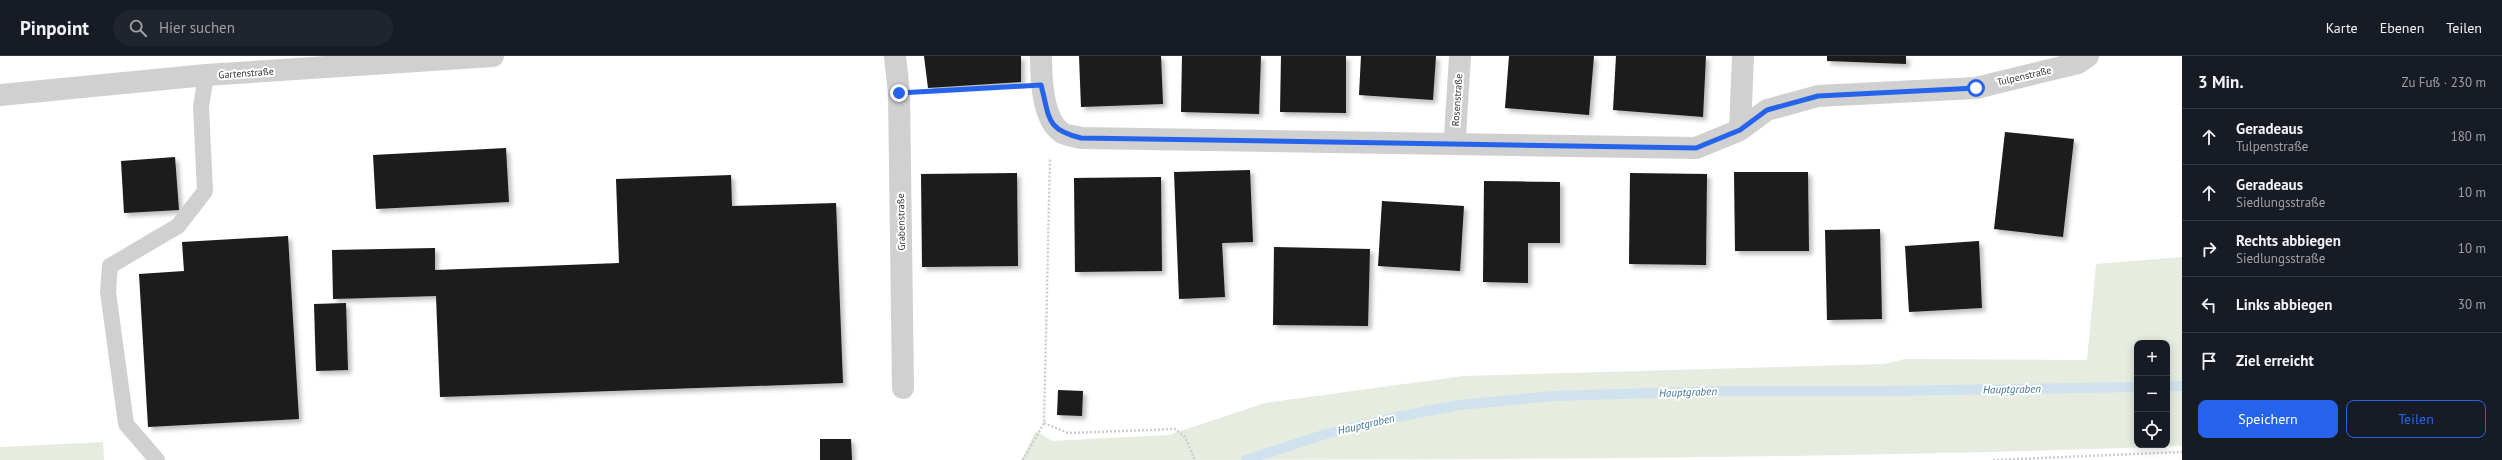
<!DOCTYPE html>
<html lang="de">
<head>
<meta charset="utf-8">
<style>
	body { margin:0; font-family:"PT Sans",sans-serif; background:#20242c; color:#f1f3f6 }
	.controls { position:absolute; right:12px; bottom:12px; display:grid; overflow:hidden; border-radius:8px; box-shadow:0 2px 10px #0003 }
	.controls button { width:36px; height:36px; display:grid; place-items:center; padding:0; border:0; border-bottom:1px solid #363941; background:#171b24; color:#f1f3f6; font:20px sans-serif }
	.stop { position:absolute; width:12px; height:12px; margin:-9px; border:3px solid #2563eb; border-radius:50%; background:#fff }
	.stop.end { background:#2563eb; border-color:#fff; box-shadow:0 1px 4px #0008 }
	.list { margin:0; padding:0; list-style:none }
	h2 { display:flex; justify-content:space-between; align-items:center; height:52px; margin:0; padding:0 16px; font-size:17px }
	h2 small { font-size:13px; font-weight:400; color:#9ea1a6 }
	.list li { display:grid; grid-template-columns:26px 1fr auto; gap:12px; align-items:center; box-sizing:border-box; height:56px; padding:0 16px; border-top:1px solid #363941 }
	.list b { display:block; font-size:15px; white-space:nowrap }
	.list p { margin:0; font-size:13px; white-space:nowrap; color:#9ea1a6 }
	.list em { font-size:13px; font-style:normal; color:#9ea1a6 }
	.actions { display:flex; gap:8px; padding:12px 16px }
	.actions a { flex:1; padding:9px 0; border:1px solid #2563eb; border-radius:8px; text-align:center; font-size:14px; color:#2563eb }
	.actions .main { background:#2563eb; color:#fff }
	.icon { flex:none; width:22px; height:22px; fill:none; stroke:currentColor; stroke-width:2; stroke-linecap:round; stroke-linejoin:round }
	.map { position:relative; flex:none; width:2182px; height:404px; overflow:hidden }
	header { display:flex; align-items:center; gap:24px; box-sizing:border-box; height:56px; padding:0 20px; background:#171b24; border-bottom:1px solid #363941 }
	header strong { font-size:19px }
	nav { display:flex; gap:22px; margin-inline-start:auto; font-size:14px }
	.search { width:280px; height:36px; background:#20242c; display:flex; align-items:center; gap:10px; box-sizing:border-box; padding:0 14px; border-radius:22px; color:#9ea1a6; font-size:15px }
	main { display:flex }
	aside { flex:1; background:#171b24 }
	.map>svg:first-child { display:block }
	.green { fill:#e6ecdf; fill-rule:evenodd }
	.lines { fill:none; stroke-linecap:round; stroke-linejoin:round }
	.stream { stroke:#cfe2ee; stroke-width:10 }
	.building { fill:#1a1a1a; filter:url(#shadow) }
	.path { stroke:#cdcdcd; stroke-width:2.5; stroke-dasharray:2 2; stroke-linecap:butt }
	.lane { stroke:#d0d0d0; stroke-width:16 }
	.street { stroke:#d0d0d0; stroke-width:22 }
	.route { stroke:#2563eb; stroke-width:5 }
	.labels { text-anchor:middle; dominant-baseline:central; stroke-width:4; stroke-linejoin:round; paint-order:stroke }
	.street-label { font-size:10px; fill:#333; stroke:#fff }
	.water-label { font-size:11px; font-style:italic; fill:#3f7597; stroke:#fff }
</style>
</head>
<body>
<header>
<strong>Pinpoint</strong>
<div class="search"><svg class="icon" aria-label="search" viewBox="0 0 24 24"><circle cx="10" cy="10" r="6"/><path d="M15 15l6 6"/></svg>Hier suchen</div>
<nav><a>Karte</a><a>Ebenen</a><a>Teilen</a></nav>
</header>
<main>
<div class="map">
<svg width="2182" height="404" viewBox="0 0 2182 404">
	<defs>
		<filter id="shadow"><feDropShadow dx="3.5" dy="3.5" stdDeviation="2" flood-color="#0004"/></filter>
	</defs>
	<rect width="100%" height="100%" fill="#fff"/>
	<g class="green">
		<path d="M2182,201V390C1796,404 1408,404 1021,404L1036,375L1052,385L1168,379L1265,347L1463,320L1883,308L1905,303L2087,304L2096,208ZM2137,287H2167V389H2137Z"/>
		<path d="M103,386L104,404H0V391Z"/>
	</g>
	<g class="lines">
		<g class="stream">
			<path d="M2167,330H2182"/>
			<path d="M1246,404L1326,378L1392,362L1459,349L1554,340L1721,335H1883L2137,331"/>
		</g>
	</g>
	<g class="building">
		<path d="M924,0H1021V26L928,32Z"/>
		<path d="M1079,0H1161L1163,48L1081,51Z"/>
		<path d="M1182,0H1261L1259,58L1181,56Z"/>
		<path d="M1281,0H1346V57L1280,56Z"/>
		<path d="M1361,0H1436L1433,44L1359,39Z"/>
		<path d="M1509,0H1594L1589,59L1505,52Z"/>
		<path d="M1616,0H1706L1703,61L1613,54Z"/>
		<path d="M1827,0H1906V8L1827,5Z"/>
		<path d="M2005,76L2074,83L2063,181L1994,173Z"/>
		<path d="M506,92L509,146L376,153L373,99Z"/>
		<path d="M175,101L179,154L124,157L121,105Z"/>
		<path d="M1250,114L1253,186L1222,187L1225,241L1179,243L1174,116Z"/>
		<path d="M1734,116H1808L1809,195H1735Z"/>
		<path d="M1017,117L1018,210L922,211L921,118Z"/>
		<path d="M1630,117L1707,118L1706,209L1629,208Z"/>
		<path d="M731,119L732,150L836,147L843,327L440,341L436,240L333,243L332,194L435,192V214L619,207L616,123Z"/>
		<path d="M1161,121L1162,215L1075,216L1074,122Z"/>
		<path d="M1484,125L1560,126V187H1528V227L1483,226Z"/>
		<path d="M1382,145L1464,150L1460,215L1378,210Z"/>
		<path d="M1880,173L1882,263L1827,264L1825,174Z"/>
		<path d="M288,180L299,363L148,371L139,218L184,215L182,186Z"/>
		<path d="M1979,185L1982,252L1909,256L1905,190Z"/>
		<path d="M1274,191L1370,193L1368,270L1273,269Z"/>
		<path d="M346,247L348,314L316,315L314,248Z"/>
		<path d="M1058,334L1083,335L1082,360L1057,359Z"/>
		<path d="M820,383H851L852,404H820Z"/>
	</g>
	<g class="lines">
		<g class="path">
			<path d="M928,35L1013,30"/>
			<path d="M1044,367L1068,377L1175,373L1185,381L1195,404"/>
			<path d="M1023,404L1044,367L1050,103"/>
			<path d="M1993,404L2182,396"/>
		</g>
		<path class="lane" d="M157,404L126,368L108,236L110,210L178,170L205,135L201,51L206,19"/>
		<g class="street">
			<path d="M895,0L899,37L903,332"/>
			<path d="M1041,0C1041,22 1042,62 1061,76C1066,80 1075,80 1081,82L1696,92L1740,74L1767,54L1818,40L1976,32L2078,7L2088,0"/>
			<path d="M0,39L206,19L493,0"/>
			<path d="M1740,74L1743,0"/>
			<path d="M1460,87L1455,80L1460,0"/>
		</g>
	</g>
	<g class="lines">
		<path class="route" d="M899,37L1041,29C1050,62 1045,73 1081,82L1696,92L1740,74L1767,54L1818,40L1976,32"/>
	</g>
	<g class="labels">
		<g class="street-label">
			<text transform="translate(246 17) rotate(-4)">Gartenstraße</text>
			<text transform="translate(2024 20) rotate(-13)">Tulpenstraße</text>
			<text transform="translate(1457 44) rotate(-86)">Rosenstraße</text>
			<text transform="translate(901 166) rotate(-91)">Grabenstraße</text>
		</g>
		<g class="water-label">
			<text transform="translate(2012 333) rotate(-1)">Hauptgraben</text>
			<text transform="translate(1688 336) rotate(-2)">Hauptgraben</text>
			<text transform="translate(1366 368) rotate(-13)">Hauptgraben</text>
		</g>
	</g>
</svg>
<div class="controls">
<button>+</button>
<button>−</button>
<button><svg class="icon" aria-label="locate" viewBox="0 0 24 24"><circle cx="12" cy="12" r="6"/><path d="M12 2v4M12 18v4M2 12h4M18 12h4"/></svg></button>
</div>
<div class="stop" style="left:1976px;top:32px"></div>
<div class="stop end" style="left:899px;top:37px"></div>
</div>
<aside>
<h2>3 Min.<small>Zu Fuß · 230 m</small></h2>
<ul class="list">
<li><svg class="icon" aria-label="ahead" viewBox="0 0 24 24"><path d="M12 20V5M6 11l6-6 6 6"/></svg><div><b>Geradeaus</b><p>Tulpenstraße</p></div><em>180 m</em></li>
<li><svg class="icon" aria-label="ahead" viewBox="0 0 24 24"><path d="M12 20V5M6 11l6-6 6 6"/></svg><div><b>Geradeaus</b><p>Siedlungsstraße</p></div><em>10 m</em></li>
<li><svg class="icon" aria-label="right" viewBox="0 0 24 24"><path d="M7 20v-9h11M14 6l5 5-5 5"/></svg><div><b>Rechts abbiegen</b><p>Siedlungsstraße</p></div><em>10 m</em></li>
<li><svg class="icon" aria-label="left" viewBox="0 0 24 24"><path d="M17 20v-9H6M10 6l-5 5 5 5"/></svg><div><b>Links abbiegen</b></div><em>30 m</em></li>
<li><svg class="icon" aria-label="arrive" viewBox="0 0 24 24"><path d="M6 21V4h12l-3 4 3 4H6"/></svg><div><b>Ziel erreicht</b></div></li>
</ul>
<div class="actions"><a class="main">Speichern</a><a>Teilen</a></div>
</aside>
</main>
</body>
</html>
